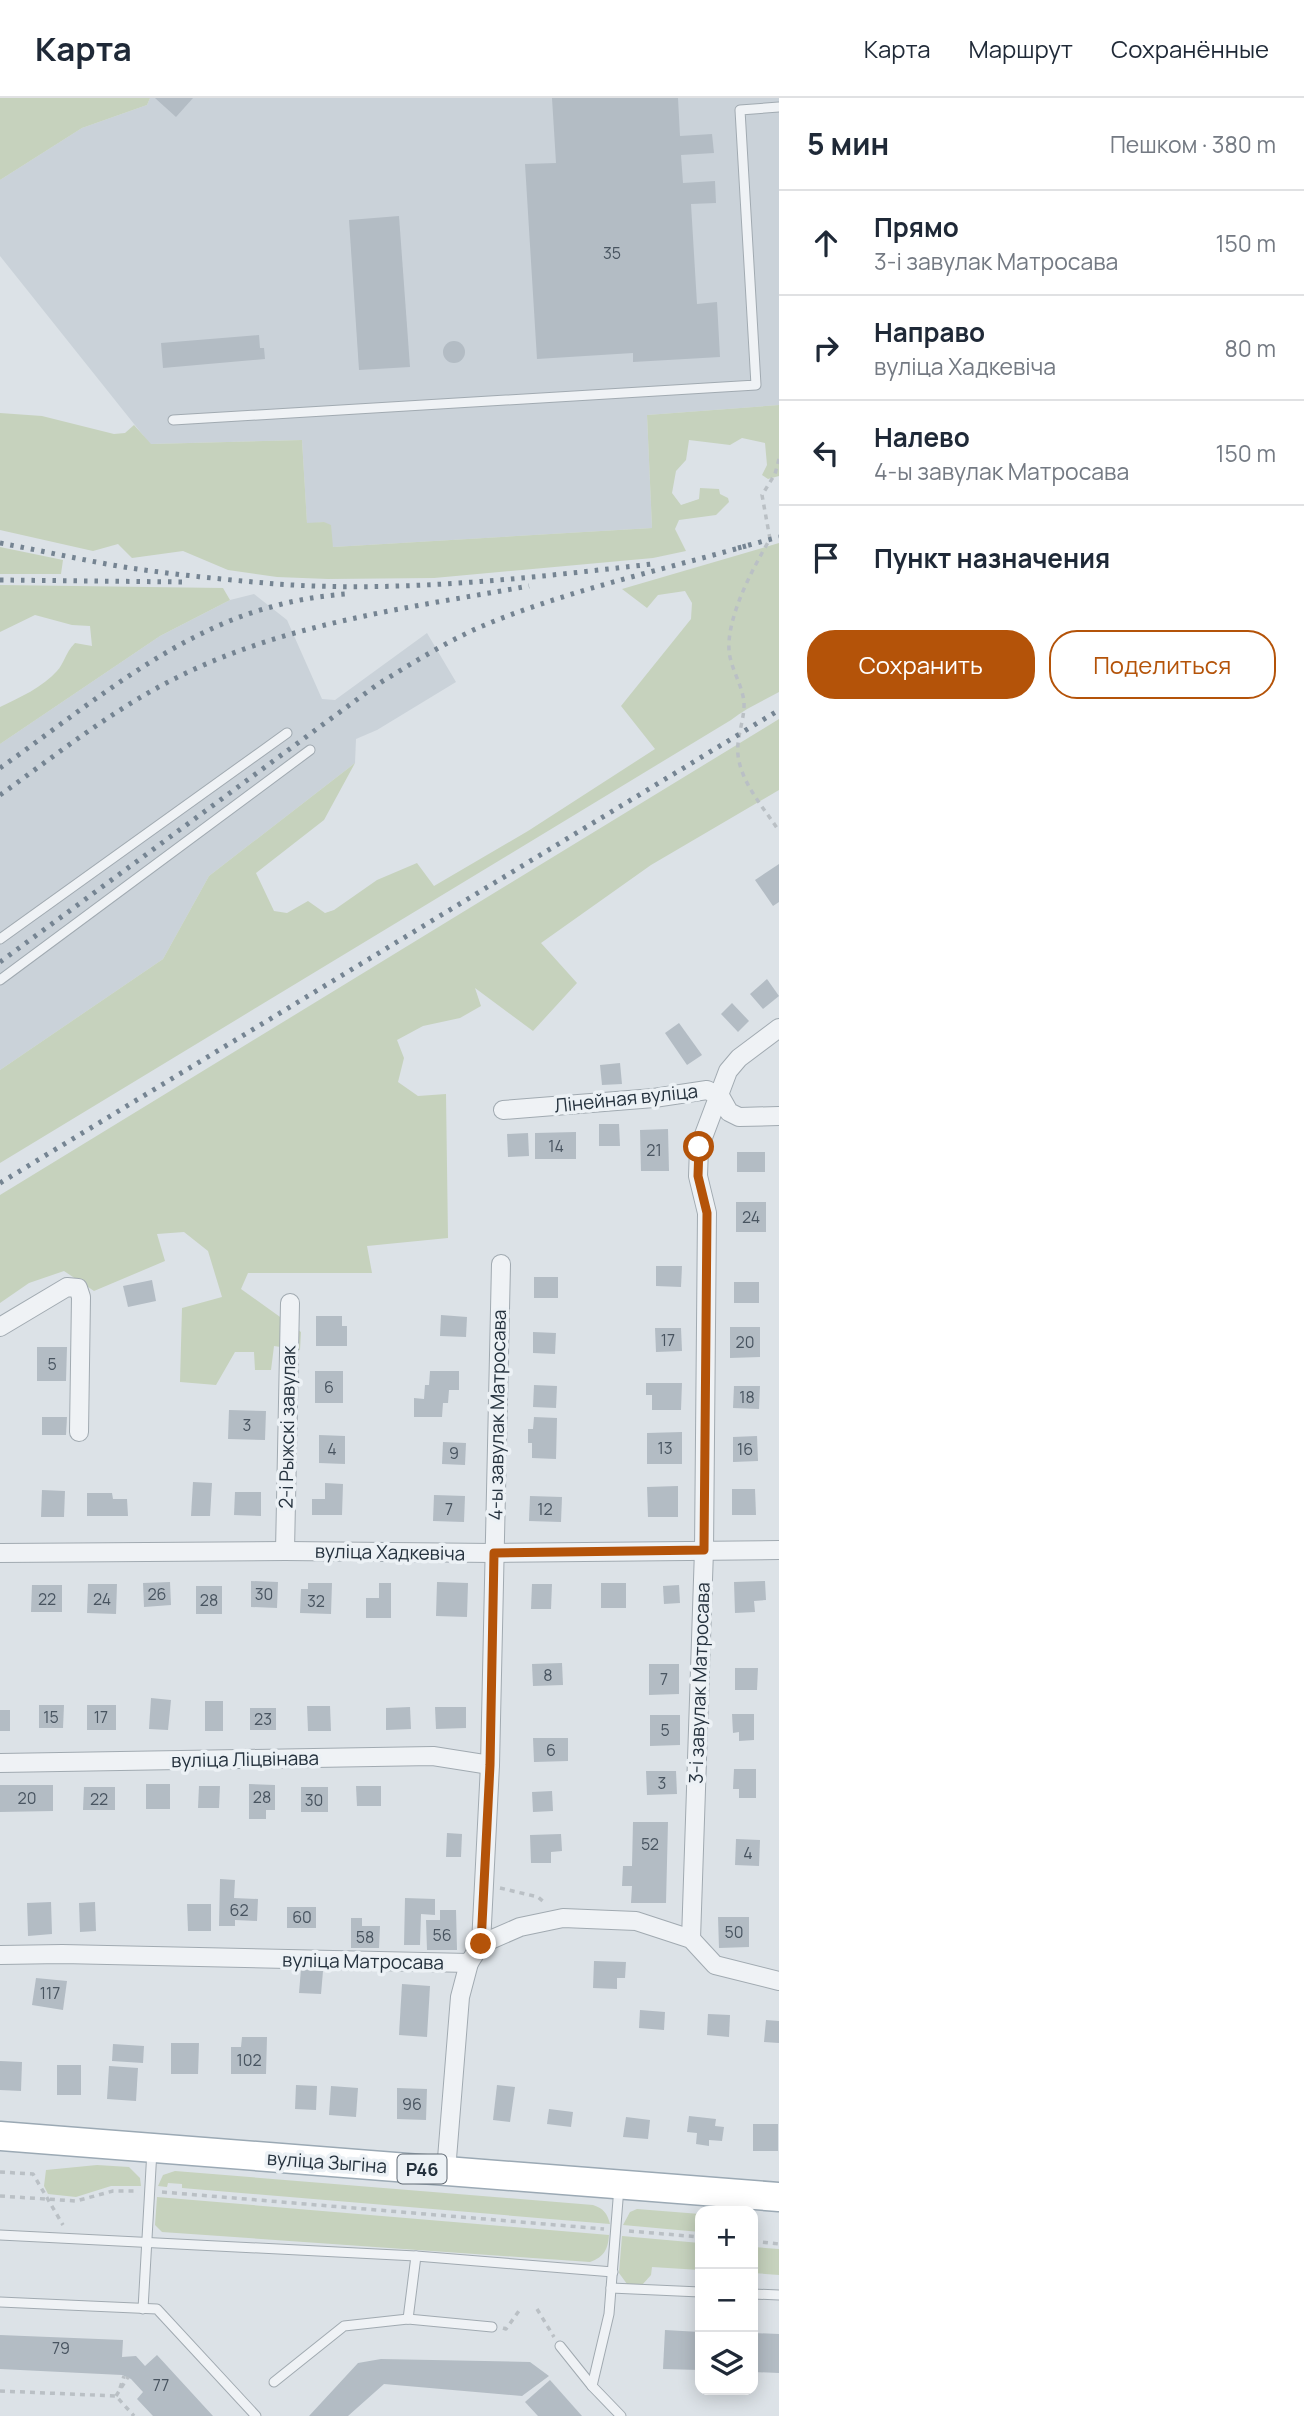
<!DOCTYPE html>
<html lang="ru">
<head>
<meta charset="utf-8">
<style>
	body { margin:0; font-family:Manrope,sans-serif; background:#f6f6f7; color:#1f2937 }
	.controls { position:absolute; right:21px; bottom:21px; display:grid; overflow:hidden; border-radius:14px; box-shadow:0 4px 18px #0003 }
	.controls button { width:63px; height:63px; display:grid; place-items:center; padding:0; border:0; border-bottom:2px solid #e0e1e3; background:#fff; color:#1f2937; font:35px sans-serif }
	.stop { position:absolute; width:21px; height:21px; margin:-16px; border:5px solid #b45309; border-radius:50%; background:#fff }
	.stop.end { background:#b45309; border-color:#fff; box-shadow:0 2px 7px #0008 }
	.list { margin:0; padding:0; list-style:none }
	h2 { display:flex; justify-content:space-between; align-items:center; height:91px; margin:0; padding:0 28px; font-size:30px }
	h2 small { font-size:23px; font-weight:400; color:#747a83 }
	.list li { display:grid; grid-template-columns:46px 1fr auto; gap:21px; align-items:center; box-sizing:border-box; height:105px; padding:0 28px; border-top:2px solid #e0e1e3 }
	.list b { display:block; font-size:26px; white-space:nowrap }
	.list p { margin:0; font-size:23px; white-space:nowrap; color:#747a83 }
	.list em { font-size:23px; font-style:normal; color:#747a83 }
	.actions { display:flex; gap:14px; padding:21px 28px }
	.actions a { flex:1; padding:16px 0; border:2px solid #b45309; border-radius:28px; text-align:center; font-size:24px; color:#b45309 }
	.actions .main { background:#b45309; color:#fff }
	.icon { flex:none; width:38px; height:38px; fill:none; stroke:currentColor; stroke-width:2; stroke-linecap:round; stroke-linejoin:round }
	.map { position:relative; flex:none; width:779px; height:2318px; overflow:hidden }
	header { display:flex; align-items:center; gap:42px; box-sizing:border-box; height:98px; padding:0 35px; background:#fff; border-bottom:2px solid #e0e1e3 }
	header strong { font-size:33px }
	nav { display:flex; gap:38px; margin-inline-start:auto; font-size:24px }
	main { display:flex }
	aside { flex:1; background:#fff }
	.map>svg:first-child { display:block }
	.built { fill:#cad2d9 }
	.green { fill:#c6d2bd }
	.building { fill:#b3bcc4 }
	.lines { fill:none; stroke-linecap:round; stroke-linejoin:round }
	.lane-casing { stroke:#a1aab1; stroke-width:11 }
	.street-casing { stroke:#a1aab1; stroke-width:20 }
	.primary-casing { stroke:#9ba9b4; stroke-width:31 }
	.path { stroke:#bac0c5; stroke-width:3.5; stroke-dasharray:5 5; stroke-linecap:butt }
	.lane { stroke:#eff2f5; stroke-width:9 }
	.street { stroke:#eff2f5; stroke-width:18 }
	.primary { stroke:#fff; stroke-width:28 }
	.rail { stroke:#758492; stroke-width:5; stroke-dasharray:3.5 7; stroke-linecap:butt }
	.route { stroke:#b45309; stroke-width:9 }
	.labels { text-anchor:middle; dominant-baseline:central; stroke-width:7; stroke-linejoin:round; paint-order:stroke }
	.number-label { font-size:16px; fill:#485460 }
	.shield { fill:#ecf1f5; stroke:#616b75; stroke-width:2 }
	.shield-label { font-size:18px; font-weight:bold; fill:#25323e }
	.street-label { font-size:19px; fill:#25323e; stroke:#ecf1f5 }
</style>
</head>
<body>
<header>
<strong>Карта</strong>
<nav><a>Карта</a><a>Маршрут</a><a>Сохранённые</a></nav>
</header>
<main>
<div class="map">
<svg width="779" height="2318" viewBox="0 0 779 2318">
	<rect width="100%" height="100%" fill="#dce2e7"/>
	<g class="built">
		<path d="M150,0H779V307L647,317L652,430L333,449L324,424L307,426L302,342L150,346L0,158V82L82,30L147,7Z"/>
		<path d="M254,496L287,522L322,601L335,602L427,535L456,584L377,632L356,641L355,665L209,778L163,861L0,972V646L160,538L230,502Z"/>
	</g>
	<g class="green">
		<path d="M0,0H150L147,7L82,30L0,82Z"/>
		<path d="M779,307V378L768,381L762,377L767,367L765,345L742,340L730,347L689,342L686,362L676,373L672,395L681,407L699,401L700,390L719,391L720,396L728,400L729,404L716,417L679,422L675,431L686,453L653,460L434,480L328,481L277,479L228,472L183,453L132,460L118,446L93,453L0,432V315L42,318L114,336L125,335L134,327L151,346L302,342L307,425L324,424L331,427L333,449L652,430L647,317Z"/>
		<path d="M779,445V594C763,603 746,610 731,622L0,1065V972L163,861L209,778L355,665L324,722L256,775L274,813L287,815L308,803L325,815L334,812L377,782L417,765L434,788L528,733L655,651L621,608L691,521L692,505L685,493L658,497L647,510L622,491Z"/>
		<path d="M0,449L63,462L61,476H0Z"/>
		<path d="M0,487L223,490L230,502L160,538L0,646V609C19,600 43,589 57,573C64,566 65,555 75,545L92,548L90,528L72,527L35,517L0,534Z"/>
		<path d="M779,621V692L651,767L541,845L577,885L533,933L475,890L481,908L460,920L423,928L397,942L404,960L398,984L418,998L446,996L448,1140L367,1148L372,1175H248L241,1191L301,1234L300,1252L274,1248L271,1272H255L254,1254H235L216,1287L180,1284L182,1210L222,1199L208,1153L184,1134L157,1136L165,1163L94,1193L64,1173L29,1185L0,1205V1097Z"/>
		<path d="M97,2067L129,2069L140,2080L141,2088H111L76,2099L48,2096L44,2088L46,2072Z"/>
		<path d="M175,2073L593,2107C604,2111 607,2115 610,2126L182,2090V2086L168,2085L167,2089L158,2088L163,2077Z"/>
		<path d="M157,2099L609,2137C608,2151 604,2159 590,2164L162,2134L155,2127Z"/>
		<path d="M637,2111L700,2116V2134L623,2127L630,2114Z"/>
		<path d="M622,2138L700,2145V2172L652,2169L651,2177L642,2187L627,2186L619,2175Z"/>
		<path d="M753,2149L779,2151V2177L753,2175Z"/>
	</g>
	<g class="building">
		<path d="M155,0H193L176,19Z"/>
		<path d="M552,0H678L680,38L712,36L714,55L681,57L683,85L715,83L716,105L691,106L697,206L717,204L720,259L633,264V255L537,261L525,66L556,65Z"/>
		<path d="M399,118L410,269L359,272L349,122Z"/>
		<path d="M259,237L260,250H264L265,261L163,270L161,245Z"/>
		<circle cx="454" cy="254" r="11"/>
		<path d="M779,766V804L773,808L755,782Z"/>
		<path d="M767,881L779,898L763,911L750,896Z"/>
		<path d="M732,905L749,923L738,934L721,916Z"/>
		<path d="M679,925L702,957L687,967L665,935Z"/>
		<path d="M620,965L622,986L602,987L600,967Z"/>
		<path d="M599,1026H619L620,1048H599Z"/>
		<path d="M668,1031L669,1073H641L640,1032Z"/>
		<path d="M576,1034V1061H535V1035Z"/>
		<path d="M528,1035L529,1058L508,1059L507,1036Z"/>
		<rect x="737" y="1054" width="28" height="20"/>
		<rect x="736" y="1104" width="30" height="30"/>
		<path d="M656,1168H682L681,1189L656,1188Z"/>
		<rect x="534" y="1179" width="24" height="21"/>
		<path d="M152,1182L156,1203L128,1209L123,1188Z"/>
		<rect x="734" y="1184" width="25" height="21"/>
		<path d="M441,1217L467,1219L466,1239L440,1238Z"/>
		<path d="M316,1218H342V1228H347V1248H316Z"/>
		<path d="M730,1229H760V1259L730,1260Z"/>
		<path d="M655,1230H681L682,1253L656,1254Z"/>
		<path d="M533,1234L556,1235L555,1256L533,1255Z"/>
		<path d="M37,1249H67L66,1283H37Z"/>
		<rect x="315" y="1273" width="28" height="32"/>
		<path d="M430,1273H459V1292H449L448,1305H443L442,1319H414V1300L424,1301L425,1287H429Z"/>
		<path d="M646,1285H682L681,1312H652V1297H646Z"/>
		<path d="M534,1287L557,1288L556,1310L533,1309Z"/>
		<path d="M734,1288H760L759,1311L733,1310Z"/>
		<path d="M229,1312L266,1313L265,1342L228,1341Z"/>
		<path d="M42,1319H67L66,1337H42Z"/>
		<path d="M534,1319L557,1320L556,1361L532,1360V1345H528V1331H533Z"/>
		<path d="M682,1334V1366H647V1335Z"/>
		<path d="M319,1337L345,1338V1366L319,1365Z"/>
		<path d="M757,1338L758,1363L733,1364V1339Z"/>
		<path d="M443,1344L466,1345L465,1367L442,1366Z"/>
		<path d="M193,1384L212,1385L210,1418H191Z"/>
		<path d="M325,1385L343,1386L342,1417H312V1401H325Z"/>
		<path d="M678,1388V1419H648L647,1389Z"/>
		<path d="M732,1391H755L756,1417H732Z"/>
		<path d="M42,1392L65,1393L64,1419H41Z"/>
		<path d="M235,1394H261V1418L234,1417Z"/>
		<path d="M87,1395H112L113,1401H127L128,1418H87Z"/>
		<path d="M434,1397L465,1398L464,1424L433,1423Z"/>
		<path d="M530,1398L562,1399L561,1424L529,1423Z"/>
		<path d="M251,1483L278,1484L277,1510L251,1509Z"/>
		<path d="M765,1483L766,1502L754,1503L755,1514L735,1515L734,1484Z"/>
		<path d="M170,1484L171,1507L144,1509L143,1485Z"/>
		<path d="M437,1484L468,1485L467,1519L436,1518Z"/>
		<path d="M308,1485H332L331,1516L300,1515L301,1491H308Z"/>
		<path d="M379,1485H391V1520H366V1500H379Z"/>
		<rect x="601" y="1485" width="25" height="25"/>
		<path d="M88,1486H117L116,1516L87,1515Z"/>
		<path d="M532,1486H552L551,1511H531Z"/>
		<path d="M32,1487H62V1514H31Z"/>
		<path d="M679,1487L680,1505L664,1506L663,1488Z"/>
		<rect x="196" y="1488" width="26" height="28"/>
		<path d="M562,1565L563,1587L533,1588L532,1566Z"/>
		<path d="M649,1566H679V1596L649,1597Z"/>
		<path d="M735,1570H758L757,1592H735Z"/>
		<path d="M151,1600L171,1602L168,1632L149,1631Z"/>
		<rect x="205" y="1603" width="18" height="30"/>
		<path d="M39,1607H64L63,1630H39Z"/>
		<rect x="87" y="1607" width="29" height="25"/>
		<path d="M307,1608H330L331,1633H308Z"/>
		<path d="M410,1609L411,1631L386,1632V1610Z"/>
		<path d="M435,1609H466V1630L436,1631Z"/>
		<rect x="250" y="1610" width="26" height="22"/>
		<rect x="0" y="1612" width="10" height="21"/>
		<path d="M732,1616H754V1642L739,1643V1634L733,1635Z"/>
		<path d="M650,1617H680V1647L650,1648Z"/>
		<path d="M533,1640H568V1663L534,1664Z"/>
		<path d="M734,1671H756V1700H739V1691H733Z"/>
		<path d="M646,1673H676L677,1696L647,1697Z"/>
		<rect x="146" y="1686" width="24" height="25"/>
		<path d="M249,1686L275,1687V1712H266V1721H249Z"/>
		<path d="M0,1687H53V1713L0,1714Z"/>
		<path d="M199,1688H220L219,1710H198Z"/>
		<path d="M356,1688H381V1708H357Z"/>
		<path d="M84,1689H115V1712H83Z"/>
		<rect x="301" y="1689" width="27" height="25"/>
		<path d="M552,1693L553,1713L533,1714L532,1694Z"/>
		<path d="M633,1724H668L666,1805H631L632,1788H622L623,1768H632Z"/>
		<path d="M447,1735L462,1736L461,1759H446Z"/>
		<path d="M561,1736L562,1753L551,1754V1765H531L530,1737Z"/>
		<path d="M736,1741L760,1742L759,1768L735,1767Z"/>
		<path d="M220,1781L235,1782L234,1800L258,1801L257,1823L235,1822V1828H219Z"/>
		<path d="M405,1800L435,1801V1817L421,1816L420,1847H404Z"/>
		<path d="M51,1804L52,1836L28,1838L27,1805Z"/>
		<path d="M95,1804L96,1833L80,1834L79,1805Z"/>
		<path d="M187,1806H211V1833H188Z"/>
		<rect x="287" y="1809" width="29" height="21"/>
		<path d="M440,1812H456L457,1852H427L426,1822H440Z"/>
		<path d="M718,1819H749V1849L719,1850Z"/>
		<path d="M351,1820H362V1828H380L379,1850H351Z"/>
		<path d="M594,1863L626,1864L625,1880H617V1891L593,1890Z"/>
		<path d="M301,1871L323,1873L321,1896L299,1895Z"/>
		<path d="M36,1880L67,1883L63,1912L32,1907Z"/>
		<path d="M402,1886L430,1888L427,1939L399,1937Z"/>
		<path d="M640,1912L665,1914L664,1932L639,1930Z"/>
		<path d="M708,1916L730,1917L729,1939L707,1937Z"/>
		<path d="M766,1922L779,1923V1945L764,1944Z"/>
		<path d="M242,1939H267L266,1976H231V1949H241Z"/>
		<path d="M171,1945H199L198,1976H171Z"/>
		<path d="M113,1946L144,1948L143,1965L112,1963Z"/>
		<path d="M0,1963L22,1964L21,1993L0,1992Z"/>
		<rect x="57" y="1967" width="24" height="30"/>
		<path d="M109,1968L138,1970L136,2003L107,2001Z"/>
		<path d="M296,1987L317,1988L316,2012L295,2011Z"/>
		<path d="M497,1987L515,1989L510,2024L493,2022Z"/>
		<path d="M331,1988L358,1990L356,2019L329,2017Z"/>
		<path d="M397,1990L427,1991L426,2022L397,2021Z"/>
		<path d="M549,2011L573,2014L571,2029L547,2026Z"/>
		<path d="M689,2018L716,2021L715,2028L724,2029L722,2043L709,2042V2048L696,2046L697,2035L687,2034Z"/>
		<path d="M626,2019L650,2022L648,2041L623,2039Z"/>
		<rect x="753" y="2026" width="25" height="27"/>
		<path d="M665,2232L700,2234V2272L663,2271Z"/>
		<path d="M753,2235L779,2236V2275L753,2274Z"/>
		<path d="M0,2237L123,2242L122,2259L136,2258L145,2268L157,2257L213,2318H153L137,2301L143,2294L131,2281L122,2277L0,2271Z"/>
		<path d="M381,2261L530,2264L549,2278L522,2298L384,2286L348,2318H309L358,2265Z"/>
		<path d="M550,2282L582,2318H538L525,2304Z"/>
	</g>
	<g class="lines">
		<defs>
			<g id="lane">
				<path d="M173,322L756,287L740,12L779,9"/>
				<path d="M0,841L287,635"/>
				<path d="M0,882L310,652"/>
				<path d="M0,2137L416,2158L613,2174"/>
				<path d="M611,2190L700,2194"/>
				<path d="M753,2196L779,2197"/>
				<path d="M0,2204L157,2211L256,2318"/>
				<path d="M143,2211L152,2052"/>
				<path d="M408,2221L416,2158"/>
				<path d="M560,2248L592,2288L621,2318"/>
				<path d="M274,2284L344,2228L408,2221L492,2229"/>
				<path d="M592,2288L609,2216L619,2089"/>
			</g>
			<g id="street">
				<path d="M503,1012L654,1000L707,992L720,998L729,1014L739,1019L779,1018"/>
				<path d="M0,1229L67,1189L78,1190L81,1199L79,1334"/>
				<path d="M285,1453L290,1205"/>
				<path d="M0,1455L285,1453L494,1455L779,1452"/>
				<path d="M0,1665L433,1658L490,1667"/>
				<path d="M691,1841L704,1452L707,1115L698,1078L699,1050L728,973L739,960L779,930"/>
				<path d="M481,1846L490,1667L501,1166"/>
				<path d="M0,1857L62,1856L469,1865L481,1846L520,1829L563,1820L636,1823L691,1841L715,1867L779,1883"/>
				<path d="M446,2073L460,1899L469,1865"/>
			</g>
			<path id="primary" d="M0,2038L779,2099"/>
		</defs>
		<use href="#lane" class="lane-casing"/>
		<use href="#street" class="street-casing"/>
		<use href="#primary" class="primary-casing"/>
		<g class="path">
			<path d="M779,361L775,376L762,397L770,441C753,470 727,518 729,552C730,569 742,586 744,604C745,621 736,639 738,657C741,685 764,710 779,733"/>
			<path d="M500,1790L538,1799L545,1805"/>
			<path d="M0,2074L33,2076L63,2127"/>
			<path d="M162,2094L604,2131"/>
			<path d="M0,2098L76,2103L113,2093H137"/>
			<path d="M629,2133L700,2139"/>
			<path d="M753,2143L779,2146"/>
			<path d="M537,2211L554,2239"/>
			<path d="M503,2230L506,2231L521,2210"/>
			<path d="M120,2290L124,2278"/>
			<path d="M0,2293L116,2298L134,2318"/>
			<path d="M116,2298L128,2279"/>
		</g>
		<use href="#lane" class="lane"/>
		<use href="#street" class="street"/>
		<use href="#primary" class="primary"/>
		<g class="rail">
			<path d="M0,445C43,453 87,463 130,470C178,477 229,482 277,486C400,495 530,480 652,466"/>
			<path d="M738,450L779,439"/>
			<path d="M0,482L185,484"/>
			<path d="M0,670C83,612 172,535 271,509C295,502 321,498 345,496"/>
			<path d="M0,697C56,657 111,613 172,582C283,525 408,510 529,488"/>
			<path d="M0,864L378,586C411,566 444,545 480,529C565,493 658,473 746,448"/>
			<path d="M0,1085L779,612"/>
		</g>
	</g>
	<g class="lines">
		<path class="route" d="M481,1846L490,1667L494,1455L704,1452L707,1115L698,1078L699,1049"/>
	</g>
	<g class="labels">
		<g class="number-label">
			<text x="612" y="155">35</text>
			<text x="556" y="1048">14</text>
			<text x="654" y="1052">21</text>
			<text x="751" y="1119">24</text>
			<text x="668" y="1242">17</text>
			<text x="745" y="1244">20</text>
			<text x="52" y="1266">5</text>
			<text x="329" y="1289">6</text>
			<text x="747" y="1299">18</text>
			<text x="247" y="1327">3</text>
			<text x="665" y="1350">13</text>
			<text x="332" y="1351">4</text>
			<text x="745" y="1351">16</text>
			<text x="454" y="1355">9</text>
			<text x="449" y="1411">7</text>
			<text x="545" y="1411">12</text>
			<text x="157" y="1496">26</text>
			<text x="264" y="1496">30</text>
			<text x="47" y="1501">22</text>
			<text x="102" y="1501">24</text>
			<text x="209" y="1502">28</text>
			<text x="316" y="1503">32</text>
			<text x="548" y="1577">8</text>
			<text x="664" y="1581">7</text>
			<text x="51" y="1619">15</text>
			<text x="101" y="1619">17</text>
			<text x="263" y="1621">23</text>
			<text x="665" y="1632">5</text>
			<text x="551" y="1652">6</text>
			<text x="662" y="1685">3</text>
			<text x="262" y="1699">28</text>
			<text x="27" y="1700">20</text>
			<text x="99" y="1701">22</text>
			<text x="314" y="1702">30</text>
			<text x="650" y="1746">52</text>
			<text x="748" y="1755">4</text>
			<text x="239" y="1812">62</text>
			<text x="302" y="1819">60</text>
			<text x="734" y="1834">50</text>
			<text x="442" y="1837">56</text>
			<text x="365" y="1839">58</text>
			<text x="50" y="1895">117</text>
			<text x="249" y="1962">102</text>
			<text x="412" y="2006">96</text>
			<text x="61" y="2250">79</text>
			<text x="161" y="2287">77</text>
		</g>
		<rect class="shield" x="397.5" y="2056.5" width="49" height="29" rx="5"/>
		<g class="shield-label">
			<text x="422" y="2071">Р46</text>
		</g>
		<g class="street-label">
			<text transform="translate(626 1000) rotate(-6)">Лінейная вуліца</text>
			<text transform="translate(497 1317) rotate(-89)">4-ы завулак Матросава</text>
			<text transform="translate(287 1329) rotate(-89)">2-і Рыжскі завулак</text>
			<text transform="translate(390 1454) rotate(1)">вуліца Хадкевіча</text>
			<text transform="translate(699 1585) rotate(-88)">3-і завулак Матросава</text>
			<text transform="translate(245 1661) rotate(-1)">вуліца Ліцвінава</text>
			<text transform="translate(363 1863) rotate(1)">вуліца Матросава</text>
			<text transform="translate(327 2064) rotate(4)">вуліца Зыгіна</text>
		</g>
	</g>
</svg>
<div class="controls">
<button>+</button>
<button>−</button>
<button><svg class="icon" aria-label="layers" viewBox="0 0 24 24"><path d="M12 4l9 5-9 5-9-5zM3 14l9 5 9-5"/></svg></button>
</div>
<div class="stop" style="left:699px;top:1049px"></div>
<div class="stop end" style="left:481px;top:1846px"></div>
</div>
<aside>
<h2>5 мин<small>Пешком · 380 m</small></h2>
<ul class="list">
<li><svg class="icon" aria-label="ahead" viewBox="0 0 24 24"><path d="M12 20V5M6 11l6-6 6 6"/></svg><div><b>Прямо</b><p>3-і завулак Матросава</p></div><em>150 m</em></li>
<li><svg class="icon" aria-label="right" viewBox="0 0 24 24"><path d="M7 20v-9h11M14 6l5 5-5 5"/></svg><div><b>Направо</b><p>вуліца Хадкевіча</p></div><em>80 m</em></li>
<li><svg class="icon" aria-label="left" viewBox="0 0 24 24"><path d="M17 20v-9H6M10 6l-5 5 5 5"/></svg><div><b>Налево</b><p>4-ы завулак Матросава</p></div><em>150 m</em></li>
<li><svg class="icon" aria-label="arrive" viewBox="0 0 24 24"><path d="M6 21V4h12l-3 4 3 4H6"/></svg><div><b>Пункт назначения</b></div></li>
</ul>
<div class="actions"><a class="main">Сохранить</a><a>Поделиться</a></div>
</aside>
</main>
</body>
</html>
